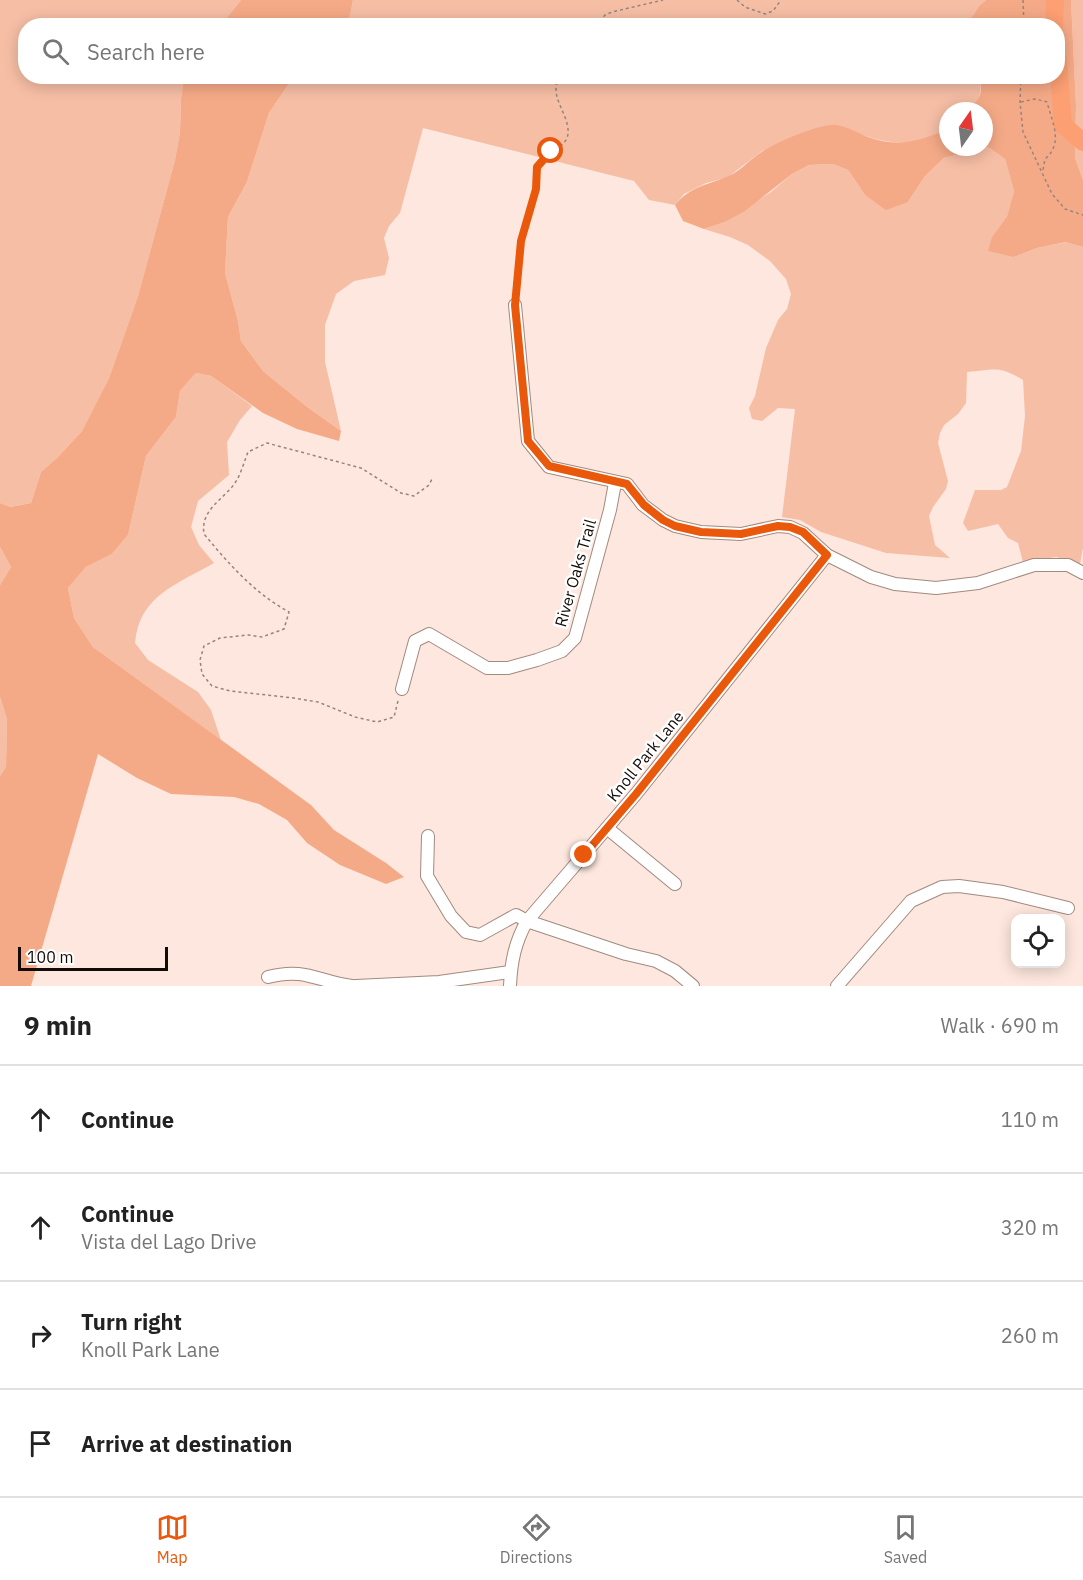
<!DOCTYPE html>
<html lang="en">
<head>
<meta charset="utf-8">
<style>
	body { margin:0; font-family:"IBM Plex Sans",sans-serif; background:#f2f2f2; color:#222 }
	.controls { position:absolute; right:18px; bottom:18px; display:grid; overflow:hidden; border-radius:12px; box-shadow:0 3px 15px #0003 }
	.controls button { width:54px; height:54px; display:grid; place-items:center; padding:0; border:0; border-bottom:2px solid #e0e0e0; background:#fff; color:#222; font:30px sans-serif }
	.compass { position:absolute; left:939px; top:102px; width:54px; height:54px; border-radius:50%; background:#fff; box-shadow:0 3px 15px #0003; rotate:14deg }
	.scale { position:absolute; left:18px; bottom:15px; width:150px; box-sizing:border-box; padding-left:6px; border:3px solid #130b07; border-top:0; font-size:16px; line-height:21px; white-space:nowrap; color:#130b07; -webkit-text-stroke:4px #fff; paint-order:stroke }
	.stop { position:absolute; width:18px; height:18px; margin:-14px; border:4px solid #ea580c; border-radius:50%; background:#fff }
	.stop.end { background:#ea580c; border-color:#fff; box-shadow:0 2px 6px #0008 }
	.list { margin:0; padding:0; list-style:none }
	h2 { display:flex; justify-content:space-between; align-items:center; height:78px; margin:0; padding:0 24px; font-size:26px }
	h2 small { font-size:20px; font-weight:400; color:#767676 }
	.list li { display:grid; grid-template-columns:39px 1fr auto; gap:18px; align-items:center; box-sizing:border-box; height:108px; padding:0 24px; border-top:2px solid #e0e0e0 }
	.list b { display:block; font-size:22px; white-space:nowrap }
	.list p { margin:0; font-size:20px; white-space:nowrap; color:#767676 }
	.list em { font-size:20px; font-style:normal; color:#767676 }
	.icon { flex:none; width:33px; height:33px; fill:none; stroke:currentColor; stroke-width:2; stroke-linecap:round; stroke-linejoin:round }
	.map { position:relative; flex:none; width:1083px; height:986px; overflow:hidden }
	.search { position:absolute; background:#fff; box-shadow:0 3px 15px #0003; left:18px; right:18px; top:18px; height:66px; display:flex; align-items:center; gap:15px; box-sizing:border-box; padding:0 21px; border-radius:24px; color:#767676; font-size:22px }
	.sheet { height:510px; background:#fff }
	nav { display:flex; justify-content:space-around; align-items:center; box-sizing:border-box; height:84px; border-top:2px solid #e0e0e0; background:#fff; font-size:16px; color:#767676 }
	nav a { display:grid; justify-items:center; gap:3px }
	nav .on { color:#ea580c }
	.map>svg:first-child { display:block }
	.green { fill:#f6bea5 }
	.forest { fill:#f5aa87 }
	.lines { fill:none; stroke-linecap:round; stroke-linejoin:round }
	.river { stroke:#fc9f72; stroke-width:18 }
	.minor-casing { stroke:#a28a7f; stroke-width:14 }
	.path { stroke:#95857e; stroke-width:1.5; stroke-dasharray:3 3; stroke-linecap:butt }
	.minor { stroke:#fff; stroke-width:12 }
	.route { stroke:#ea580c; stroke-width:8 }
	.labels { text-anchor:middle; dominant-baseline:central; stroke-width:5; stroke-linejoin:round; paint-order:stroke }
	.street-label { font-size:16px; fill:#130b07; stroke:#fff }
</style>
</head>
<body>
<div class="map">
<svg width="1083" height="986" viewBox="0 0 1083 986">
	<rect width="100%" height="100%" fill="#fde7de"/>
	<g class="green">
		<path d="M0,0H241L221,25L26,26V76L184,77L181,99L180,132L175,160L138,296L109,378L82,431L57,458L41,472L31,503L9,507L0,503Z"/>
		<path d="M353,0H986L979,6L967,26H344L350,16Z"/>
		<path d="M1071,0H1083V180L1075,158L1076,105Z"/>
		<path d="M978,76C983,88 981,104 967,110C962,112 954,111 948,111V129C938,133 928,139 918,141C889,147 862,135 836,125L762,151L728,177L706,183L684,194L675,205L649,200L634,181L423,128L400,213L389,226L384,238L389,258L385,275L354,281L336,294L325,325V362L341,431L306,406L263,371L241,341L238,321L225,273L228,217L247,182L269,113L290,82L299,77Z"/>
		<path d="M988,147L1005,159L1014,191L1007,216L992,237L1014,257L1037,248L1067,242L1083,247V548L1080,564L1056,557L1023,562L1018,543L1008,538L998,524L968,531L963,523L975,490H1001L1007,487L1021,451L1025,416L1023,380C998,365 994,370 967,372L966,403L958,414L944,425L940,433L938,443L948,481L946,489L933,507L929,516L935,545L950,558L886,553L821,532L800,520L782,517L795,409L778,408L762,421L752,419L749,408L755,396L766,348L778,320L787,309L791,294L786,279L770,261L748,245L730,237L704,229L725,222L771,192L792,174L809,165L833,164L848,170L865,195L908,202L925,176L944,158Z"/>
		<path d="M196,373L211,376L252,406L240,420L227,442L229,475L198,501L191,527L199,545L214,563C178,584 139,595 135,643L148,660L198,692L211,710L221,740L93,647L74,618L68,588L86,567L112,554L128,535L146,456L176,417L180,391Z"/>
		<path d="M0,547L11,567L0,585Z"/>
		<path d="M0,697L7,719L6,767L0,776Z"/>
	</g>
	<g class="forest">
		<path d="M241,0H353L350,16L344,25H221Z"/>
		<path d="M986,0H1071L1076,105L1075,158L1083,180V247L1066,242L1037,248L1014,257L988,251L992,237L1007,216L1014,191L1005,159L988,147L944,158L925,176L908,202L886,210L865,195L848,170L833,164L809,165L792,174L745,211L725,222L704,229L683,221L675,205C691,186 705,186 726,177C739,173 749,160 760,153C775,143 820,123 837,125C848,127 858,133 868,137C899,148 919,141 948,129V147H984V111H966C979,101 985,92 978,77L1058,76V26L967,25L979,6Z"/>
		<path d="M184,77H299L290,82L269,113L247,182L228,217L225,273L238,321L241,341L263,371L306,406L341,431L339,441L297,429L263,413L211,376L196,373L180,391L176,417L146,456L128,535L112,554L86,567L68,588L74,618L93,647L311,805L334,830L386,863L404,877L386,884L340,865L307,843L287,820L259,804L234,797L171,794L137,778L98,754L31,986H0V776L6,767L7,719L0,697V585L11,567L0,547V503L10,507L31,503L41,472L57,458L82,431L109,378L138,296L175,160L180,132L181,99Z"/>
	</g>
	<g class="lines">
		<g class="river">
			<path d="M1054,26L1055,0"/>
			<path d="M1058,60L1063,125L1083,142"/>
		</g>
		<defs>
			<g id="minor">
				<path d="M515,305L528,441L549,467L627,484L643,505L663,520L675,526L701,532L741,534L778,526L790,527L803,533L827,555L871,577L895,584L936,588L978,583L1034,565H1068L1083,573"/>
				<path d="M402,689L415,641L429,634L487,668H508L537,660L562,651L575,638L610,510L615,483"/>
				<path d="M607,828L675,884"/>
				<path d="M428,836L427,876L451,916L466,932L480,935L516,915L527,921L626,954L656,961L675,971L693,986"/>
				<path d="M268,977C306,967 318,982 352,986"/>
				<path d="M356,986L439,982L510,972"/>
				<path d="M510,986C511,962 515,942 527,921L636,794L827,555"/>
				<path d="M837,986L911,901L942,887L959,886L1003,892L1068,908"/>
			</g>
		</defs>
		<use href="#minor" class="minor-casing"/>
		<g class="path">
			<path d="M737,0L745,7L765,14L773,11L781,0"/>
			<path d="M1023,0L1024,26"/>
			<path d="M596,26L605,15L612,12L663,0"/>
			<path d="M1021,76L1020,102L1023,132L1052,194L1065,209L1083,215"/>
			<path d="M1021,102L1035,99L1047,102C1052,122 1064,143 1045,159L1043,170"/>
			<path d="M516,295C518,277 517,257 521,240C525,223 532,207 536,190C537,183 535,174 537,167C544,152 566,149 568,134C570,114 547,96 560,76"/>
			<path d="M398,701L394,717L377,722L355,717L318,702L294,698L230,691L212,686L202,674L200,660L204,646L220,638L248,635L262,637L284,629L289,612C254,593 229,564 204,534C200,510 223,500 235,483C241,474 244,462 248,452L267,443L361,468L401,493L414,496L429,485L432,479"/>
		</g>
		<use href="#minor" class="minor"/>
	</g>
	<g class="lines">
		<path class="route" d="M551,151L537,167L536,189L521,241L515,305L528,441L549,466L627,484L644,505L663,520L675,526L701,532L741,534L778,526L790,527L803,532L827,555L636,794L584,855"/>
	</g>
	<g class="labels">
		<g class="street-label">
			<text transform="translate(575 573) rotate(-74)">River Oaks Trail</text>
			<text transform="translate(645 756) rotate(-51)">Knoll Park Lane</text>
		</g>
	</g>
</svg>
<div class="controls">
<button><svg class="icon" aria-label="locate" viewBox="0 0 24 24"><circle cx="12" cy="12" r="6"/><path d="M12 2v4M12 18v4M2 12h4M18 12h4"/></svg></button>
</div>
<svg class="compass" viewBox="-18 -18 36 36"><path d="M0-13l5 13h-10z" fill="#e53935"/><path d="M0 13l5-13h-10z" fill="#767676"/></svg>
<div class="scale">100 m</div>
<div class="stop" style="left:551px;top:151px"></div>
<div class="stop end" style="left:584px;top:855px"></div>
<div class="search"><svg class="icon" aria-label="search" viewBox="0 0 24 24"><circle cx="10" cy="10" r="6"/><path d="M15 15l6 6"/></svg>Search here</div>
</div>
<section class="sheet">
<h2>9 min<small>Walk · 690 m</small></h2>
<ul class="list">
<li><svg class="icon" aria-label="ahead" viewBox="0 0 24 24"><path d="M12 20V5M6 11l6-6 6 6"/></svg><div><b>Continue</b></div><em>110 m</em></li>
<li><svg class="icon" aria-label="ahead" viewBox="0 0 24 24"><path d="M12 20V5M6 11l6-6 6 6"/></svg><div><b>Continue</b><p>Vista del Lago Drive</p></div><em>320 m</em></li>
<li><svg class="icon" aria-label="right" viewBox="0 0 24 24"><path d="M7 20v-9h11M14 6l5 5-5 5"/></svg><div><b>Turn right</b><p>Knoll Park Lane</p></div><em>260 m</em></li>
<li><svg class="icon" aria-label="arrive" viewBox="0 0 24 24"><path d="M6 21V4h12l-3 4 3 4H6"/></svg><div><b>Arrive at destination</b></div></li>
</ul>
</section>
<nav>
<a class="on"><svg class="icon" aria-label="map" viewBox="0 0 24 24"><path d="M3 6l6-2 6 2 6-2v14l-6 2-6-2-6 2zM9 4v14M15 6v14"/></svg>Map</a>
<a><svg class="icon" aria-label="directions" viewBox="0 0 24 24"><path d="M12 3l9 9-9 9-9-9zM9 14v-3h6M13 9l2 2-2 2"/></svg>Directions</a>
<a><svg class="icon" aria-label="saved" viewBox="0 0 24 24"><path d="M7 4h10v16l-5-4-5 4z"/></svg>Saved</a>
</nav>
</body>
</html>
